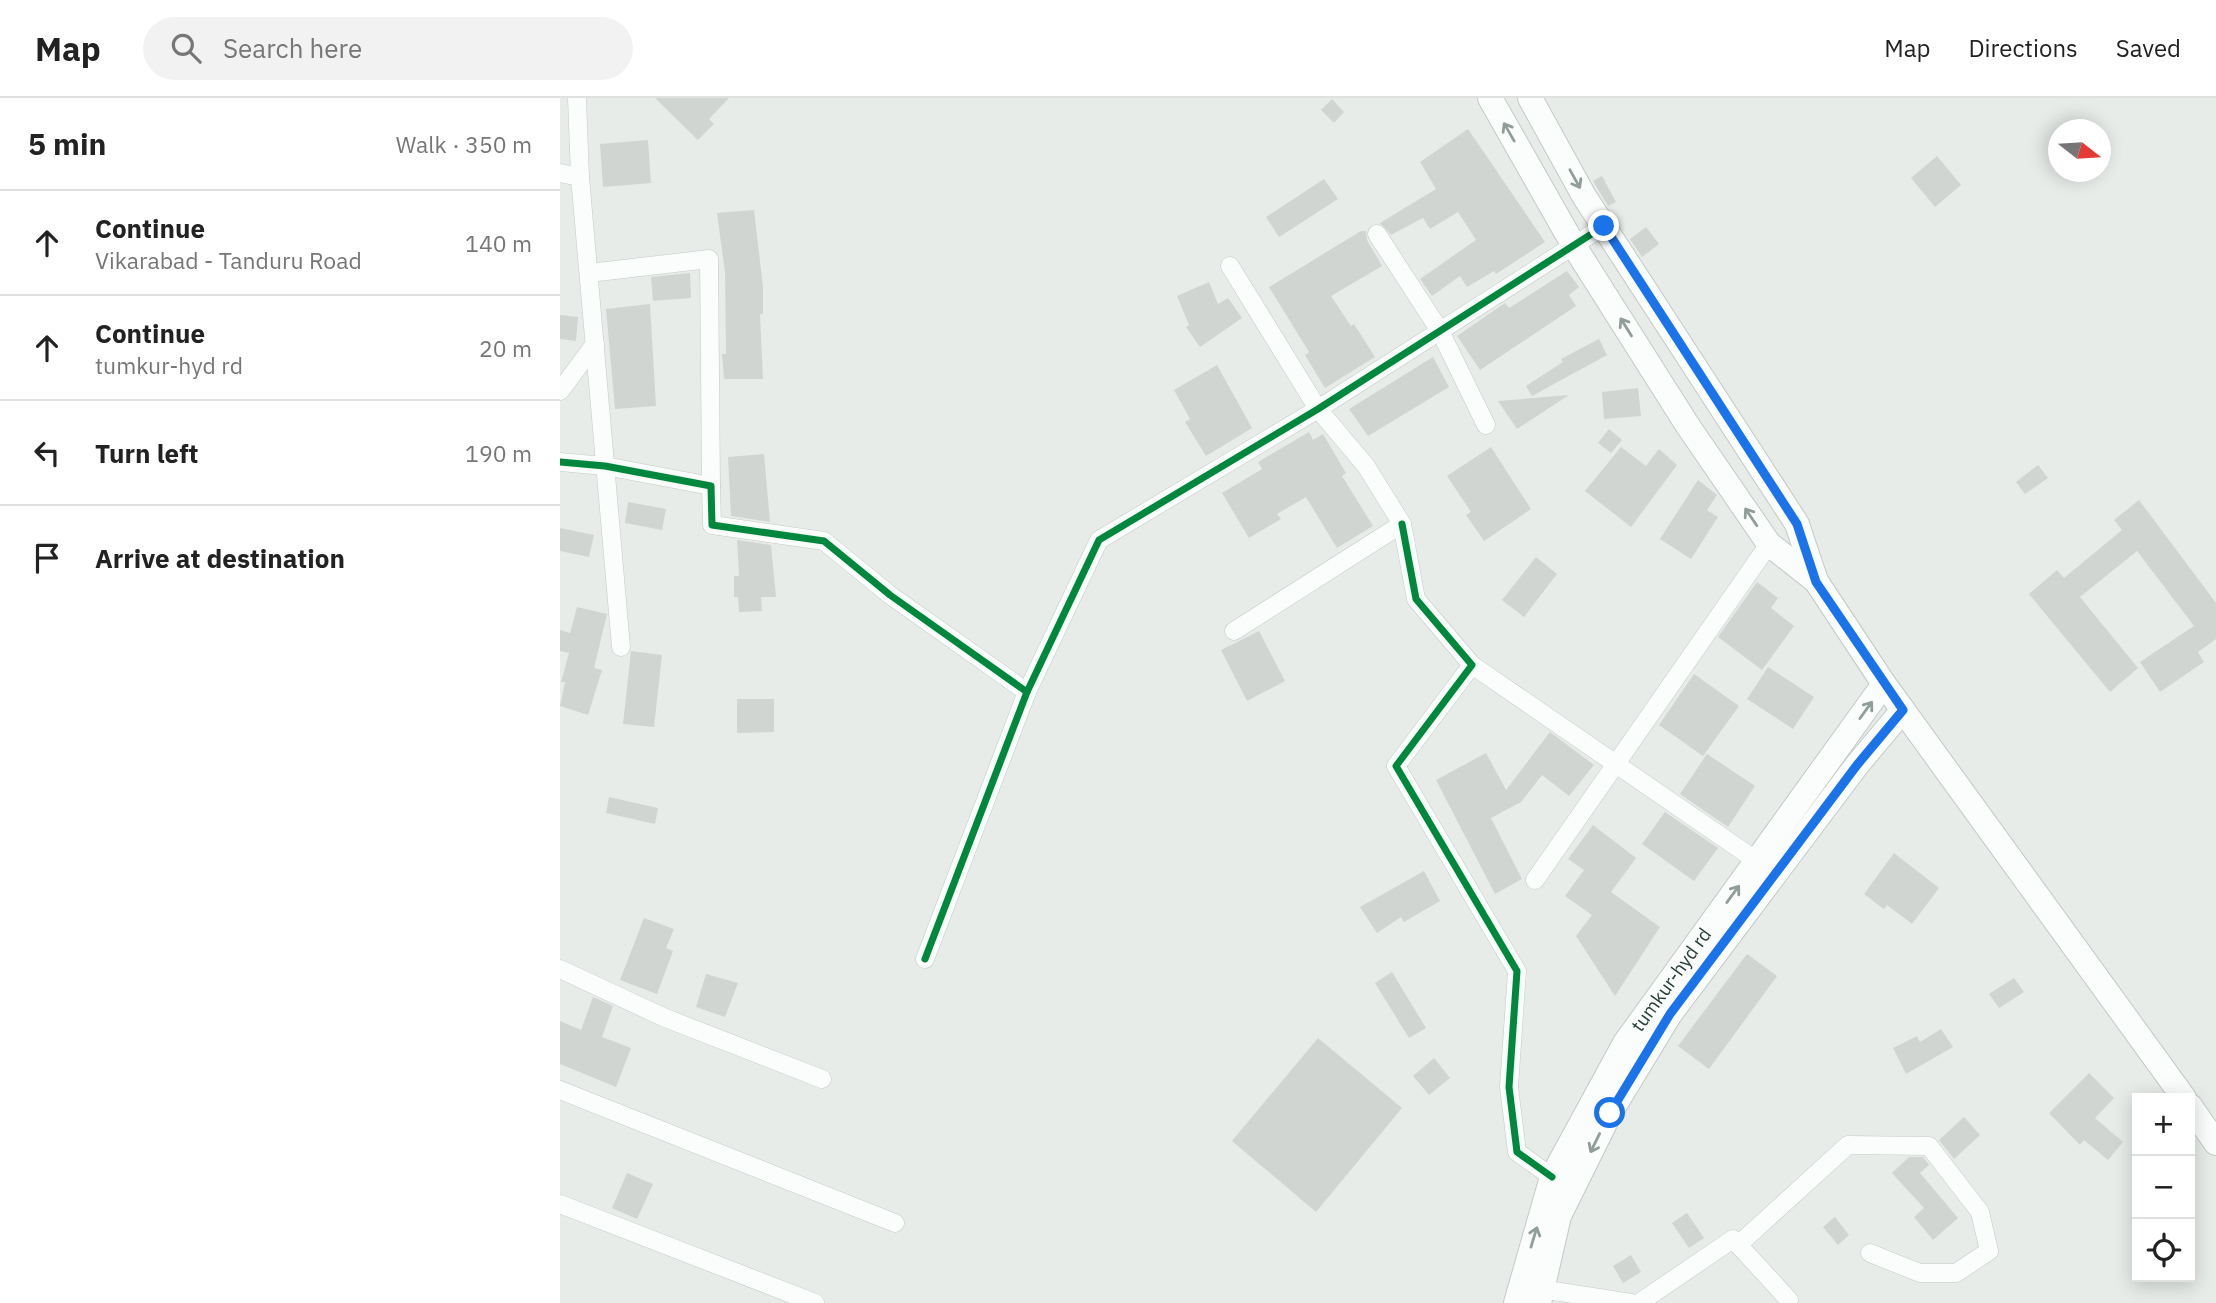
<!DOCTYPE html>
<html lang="en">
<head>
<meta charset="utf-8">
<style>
	body { margin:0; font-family:"IBM Plex Sans",sans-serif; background:#f2f2f2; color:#222 }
	.controls { position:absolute; right:21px; bottom:21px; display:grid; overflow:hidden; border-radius:0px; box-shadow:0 4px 18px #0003 }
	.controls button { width:63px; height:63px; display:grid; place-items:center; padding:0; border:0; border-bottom:2px solid #e0e0e0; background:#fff; color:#222; font:35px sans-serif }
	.compass { position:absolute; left:1488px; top:21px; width:63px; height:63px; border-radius:50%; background:#fff; box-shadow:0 4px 18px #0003; rotate:107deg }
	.stop { position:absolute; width:21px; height:21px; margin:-16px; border:5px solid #1a73e8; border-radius:50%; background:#fff }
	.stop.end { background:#1a73e8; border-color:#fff; box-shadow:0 2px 7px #0008 }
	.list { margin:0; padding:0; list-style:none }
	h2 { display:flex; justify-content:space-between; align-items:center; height:91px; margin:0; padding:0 28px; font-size:30px }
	h2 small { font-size:23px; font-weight:400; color:#767676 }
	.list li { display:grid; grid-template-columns:46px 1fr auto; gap:21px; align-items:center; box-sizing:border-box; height:105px; padding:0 28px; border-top:2px solid #e0e0e0 }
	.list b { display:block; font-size:26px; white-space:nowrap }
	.list p { margin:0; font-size:23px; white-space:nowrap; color:#767676 }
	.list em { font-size:23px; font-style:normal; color:#767676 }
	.icon { flex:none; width:38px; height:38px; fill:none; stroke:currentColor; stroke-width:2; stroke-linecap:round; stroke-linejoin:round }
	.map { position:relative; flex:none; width:1656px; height:1205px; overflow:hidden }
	header { display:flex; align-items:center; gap:42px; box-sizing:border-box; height:98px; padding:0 35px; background:#fff; border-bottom:2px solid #e0e0e0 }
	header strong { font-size:33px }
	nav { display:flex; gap:38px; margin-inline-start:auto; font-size:24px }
	.search { width:490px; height:63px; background:#f2f2f2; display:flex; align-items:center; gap:18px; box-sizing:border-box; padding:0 24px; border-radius:38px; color:#767676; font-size:26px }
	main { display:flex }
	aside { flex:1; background:#fff }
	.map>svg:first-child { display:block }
	.building { fill:#d0d5d2 }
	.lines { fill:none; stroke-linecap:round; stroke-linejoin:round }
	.street-casing { stroke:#c4c9c6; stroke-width:19 }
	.secondary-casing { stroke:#c3c9c6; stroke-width:26 }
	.street { stroke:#fbfcfc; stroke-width:18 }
	.secondary { stroke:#fbfcfc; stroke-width:24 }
	.cycleway-casing { stroke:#f6faf7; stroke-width:11 }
	.cycleway { stroke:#00873e; stroke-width:7 }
	.oneway { stroke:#909e98 }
	.route { stroke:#1a73e8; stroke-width:9 }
	.labels { text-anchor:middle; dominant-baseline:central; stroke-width:5; stroke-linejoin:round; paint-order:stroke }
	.street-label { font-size:19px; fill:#243f35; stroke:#f6faf7 }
</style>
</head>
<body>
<header>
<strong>Map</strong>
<div class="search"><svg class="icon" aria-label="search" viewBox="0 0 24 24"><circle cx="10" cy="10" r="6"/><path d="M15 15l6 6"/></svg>Search here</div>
<nav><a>Map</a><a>Directions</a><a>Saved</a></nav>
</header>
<main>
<aside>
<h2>5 min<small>Walk · 350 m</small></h2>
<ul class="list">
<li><svg class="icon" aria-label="ahead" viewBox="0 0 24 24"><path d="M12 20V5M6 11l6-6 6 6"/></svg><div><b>Continue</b><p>Vikarabad - Tanduru Road</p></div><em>140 m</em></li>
<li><svg class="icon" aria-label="ahead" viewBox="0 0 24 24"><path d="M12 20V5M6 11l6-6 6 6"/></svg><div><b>Continue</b><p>tumkur-hyd rd</p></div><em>20 m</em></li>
<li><svg class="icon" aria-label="left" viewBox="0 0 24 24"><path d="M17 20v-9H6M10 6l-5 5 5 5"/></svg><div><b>Turn left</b></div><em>190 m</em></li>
<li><svg class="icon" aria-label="arrive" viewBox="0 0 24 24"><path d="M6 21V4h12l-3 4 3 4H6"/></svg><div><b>Arrive at destination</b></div></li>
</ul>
</aside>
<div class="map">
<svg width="1656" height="1205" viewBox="0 0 1656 1205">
	<rect width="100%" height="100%" fill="#e7ece9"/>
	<g class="building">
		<path d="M95,0H169L149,21L154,26L138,42Z"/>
		<path d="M772,1L784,14L774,25L761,12Z"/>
		<path d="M908,31L985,144L936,176L934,173L907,189L900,178L872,198L860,181L916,142L898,114L870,131L863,120L831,137L820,125L876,91L860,64Z"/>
		<path d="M88,42L91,85L43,89L40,46Z"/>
		<path d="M1377,58L1401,87L1375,109L1351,80Z"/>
		<path d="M1042,78L1056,104L1048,108L1033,83Z"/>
		<path d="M764,81L778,101L719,139L706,119Z"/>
		<path d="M194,112L203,189V216H200L203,281H164L162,256H166L165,174L157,115Z"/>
		<path d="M1086,129L1099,146L1082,159L1070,141Z"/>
		<path d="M801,133H806L807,142L822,168L771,198L791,228L794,226L815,259L765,290L745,257L749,254L709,189Z"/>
		<path d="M1007,173L1019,189L1009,197L1016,208L920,272L897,238L945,205L949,210Z"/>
		<path d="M130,175L131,200L93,203L91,179Z"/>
		<path d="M649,184L658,206L668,200L682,220L640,249L626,229L629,227L617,198Z"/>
		<path d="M90,206L96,308L55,311L46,211Z"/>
		<path d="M0,217L18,219L16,243L0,241Z"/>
		<path d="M1039,241L1047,257L972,298L966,288L1003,264L1001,261Z"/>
		<path d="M873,259L889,289L808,338L789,311Z"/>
		<path d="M657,267L692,330L646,358L625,324L630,321L614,292Z"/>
		<path d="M1078,290L1081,318L1044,321L1042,294Z"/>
		<path d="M1009,297L957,331L938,303Z"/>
		<path d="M1049,331L1062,342L1051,355L1038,345Z"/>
		<path d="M749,334L753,342L763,336L786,375L782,378L813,428L777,450L746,399L717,416L721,421L689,440L662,395L702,371L698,364Z"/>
		<path d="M931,349L971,411L924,443L906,417L911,414L887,378Z"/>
		<path d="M1061,349L1086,368L1099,351L1117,367L1071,429L1025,393Z"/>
		<path d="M204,356L210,424L171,418L168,359Z"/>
		<path d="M1478,367L1488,380L1465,396L1456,384Z"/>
		<path d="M1138,382L1157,397L1147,412L1158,419L1131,461L1100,441Z"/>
		<path d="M1579,402L1656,505V541L1638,554L1644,564L1600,594L1580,564L1634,528L1577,453L1520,499L1578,570L1550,594L1469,496L1497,472L1504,480L1562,432L1554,422Z"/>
		<path d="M68,404L106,411L102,432L65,425Z"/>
		<path d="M0,430L34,437L29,459L0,453Z"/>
		<path d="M177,442L211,447L216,499H201L202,513L179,514L178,499H174V478H179Z"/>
		<path d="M976,459L997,476L964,519L942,502Z"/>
		<path d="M1197,484L1218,500L1211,510L1234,528L1202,572L1158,539Z"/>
		<path d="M17,509L47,516L34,570L42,572L28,617L0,608L5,584H1L9,555L0,553V532L10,535Z"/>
		<path d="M699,533L725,583L687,603L661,552Z"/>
		<path d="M71,553L102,557L94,629L63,626Z"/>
		<path d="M1208,569L1254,599L1233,631L1187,601Z"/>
		<path d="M1134,576L1179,608L1143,658L1099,627Z"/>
		<path d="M177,601H214V634L177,635Z"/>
		<path d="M990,634L1034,667L1009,698L982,677L961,704L931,720L962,781L935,796L876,682L926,655L946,692Z"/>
		<path d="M1147,656L1195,688L1168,729L1120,696Z"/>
		<path d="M49,699L98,710L95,726L46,715Z"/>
		<path d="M1105,714L1158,750L1134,783L1082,746Z"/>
		<path d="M1033,727L1076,760L1051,794L1100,829L1055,898L1016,838L1032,817L1005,798L1024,772L1008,761Z"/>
		<path d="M1334,755L1379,790L1352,826L1327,807L1324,811L1304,796Z"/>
		<path d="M864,773L880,803L844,824L841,819L817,835L800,809Z"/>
		<path d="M84,820L114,831L106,850L113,853L97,896L60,882Z"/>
		<path d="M1187,856L1217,878L1149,971L1118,948Z"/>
		<path d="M832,874L866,930L849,940L815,885Z"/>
		<path d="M146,876L178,885L165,919L136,909Z"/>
		<path d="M1454,880L1464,894L1439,910L1429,896Z"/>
		<path d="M33,899L53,908L42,939L71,950L56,989L0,966V923L21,932Z"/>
		<path d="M1381,931L1393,949L1346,976L1333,950L1357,938L1360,944Z"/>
		<path d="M758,940L842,1010L756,1114L672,1043Z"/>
		<path d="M874,960L890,980L869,997L853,978Z"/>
		<path d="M1529,975L1554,1000L1535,1020L1563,1044L1548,1062L1524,1042L1520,1047L1489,1015Z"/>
		<path d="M1404,1019L1420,1037L1394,1061L1379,1042Z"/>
		<path d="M1349,1059H1363L1369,1067L1360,1075L1398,1120L1373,1142L1354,1119L1364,1110L1332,1075Z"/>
		<path d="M67,1075L93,1086L77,1121L52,1110Z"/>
		<path d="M1127,1115L1144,1140L1129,1150L1112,1125Z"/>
		<path d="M1275,1119L1289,1137L1278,1147L1263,1129Z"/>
		<path d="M1071,1157L1081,1174L1063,1185L1053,1168Z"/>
	</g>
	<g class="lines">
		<defs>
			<g id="street">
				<path d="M17,0L20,79L61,549"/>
				<path d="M0,75L20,79"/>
				<path d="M817,136L880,233L926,327"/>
				<path d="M670,168L758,311L806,368L842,426L674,533"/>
				<path d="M29,175L149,161L151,388"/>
				<path d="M0,293L35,246"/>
				<path d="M0,364L45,368L151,388L152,427L264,443L330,497L467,594"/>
				<path d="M842,426L856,501L912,567L836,668L957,873L949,989L957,1054L992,1079"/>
				<path d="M912,567L1197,763"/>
				<path d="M975,782L1209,446"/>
				<path d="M365,861L467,594L539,442L758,311L1044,128"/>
				<path d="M0,871L103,919L262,981"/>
				<path d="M0,992L335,1125"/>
				<path d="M0,1106L255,1205"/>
				<path d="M1178,1147L1288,1047L1369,1048L1420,1114L1429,1153L1396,1175H1360L1310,1155"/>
				<path d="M981,1191L1071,1205"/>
				<path d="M1079,1205L1173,1141L1229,1202"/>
			</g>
			<g id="secondary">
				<path d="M930,0L1014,148L1128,328L1209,446L1256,483"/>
				<path d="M970,0L1024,98L1237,426L1256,483L1324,586L1624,1000"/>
				<path d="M1630,1008L1656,1045"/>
				<path id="s1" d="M956,1205L992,1079L1065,945L1324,586"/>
				<path d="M979,1205L999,1118L1050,1015L1110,916L1297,667L1343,612"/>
			</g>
		</defs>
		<use href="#street" class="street-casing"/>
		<use href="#secondary" class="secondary-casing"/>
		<use href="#street" class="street"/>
		<use href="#secondary" class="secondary"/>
		<defs>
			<g id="cycleway">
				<path d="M0,364L45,368L151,388L152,427L264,443L330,497L467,594"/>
				<path d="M842,426L856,501L912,567L836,668L957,873L949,989L957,1054L992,1079"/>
				<path d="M365,861L467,594L539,442L758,311L1044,128"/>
			</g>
		</defs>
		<use href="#cycleway" class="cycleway-casing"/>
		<use href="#cycleway" class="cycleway"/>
	</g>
	<defs><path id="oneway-shaft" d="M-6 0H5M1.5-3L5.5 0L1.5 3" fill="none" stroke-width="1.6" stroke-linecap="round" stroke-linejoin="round" transform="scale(1.75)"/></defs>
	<g class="oneway">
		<use href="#oneway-shaft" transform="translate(949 34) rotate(-120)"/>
		<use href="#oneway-shaft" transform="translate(1015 81) rotate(61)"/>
		<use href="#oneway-shaft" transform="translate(1066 229) rotate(-122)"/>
		<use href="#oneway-shaft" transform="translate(1191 419) rotate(-124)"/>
		<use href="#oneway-shaft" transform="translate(1306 612) rotate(-54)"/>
		<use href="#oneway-shaft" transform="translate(1173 796) rotate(-54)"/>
		<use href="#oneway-shaft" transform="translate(1035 1045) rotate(116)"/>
		<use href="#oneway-shaft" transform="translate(974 1139) rotate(-73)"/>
	</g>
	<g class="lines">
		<path class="route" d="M1044,128L1237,426L1256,484L1343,612L1297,667L1110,916L1050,1015"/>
	</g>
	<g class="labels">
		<g class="street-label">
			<text stroke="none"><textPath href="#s1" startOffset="362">tumkur-hyd rd</textPath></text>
		</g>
	</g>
</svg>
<div class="controls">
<button>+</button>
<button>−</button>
<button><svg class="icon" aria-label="locate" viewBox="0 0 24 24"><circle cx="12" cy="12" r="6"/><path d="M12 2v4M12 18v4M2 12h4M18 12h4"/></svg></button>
</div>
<svg class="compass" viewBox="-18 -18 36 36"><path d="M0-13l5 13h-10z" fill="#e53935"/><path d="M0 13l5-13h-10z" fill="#767676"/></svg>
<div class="stop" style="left:1050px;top:1015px"></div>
<div class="stop end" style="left:1044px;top:128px"></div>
</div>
</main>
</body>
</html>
